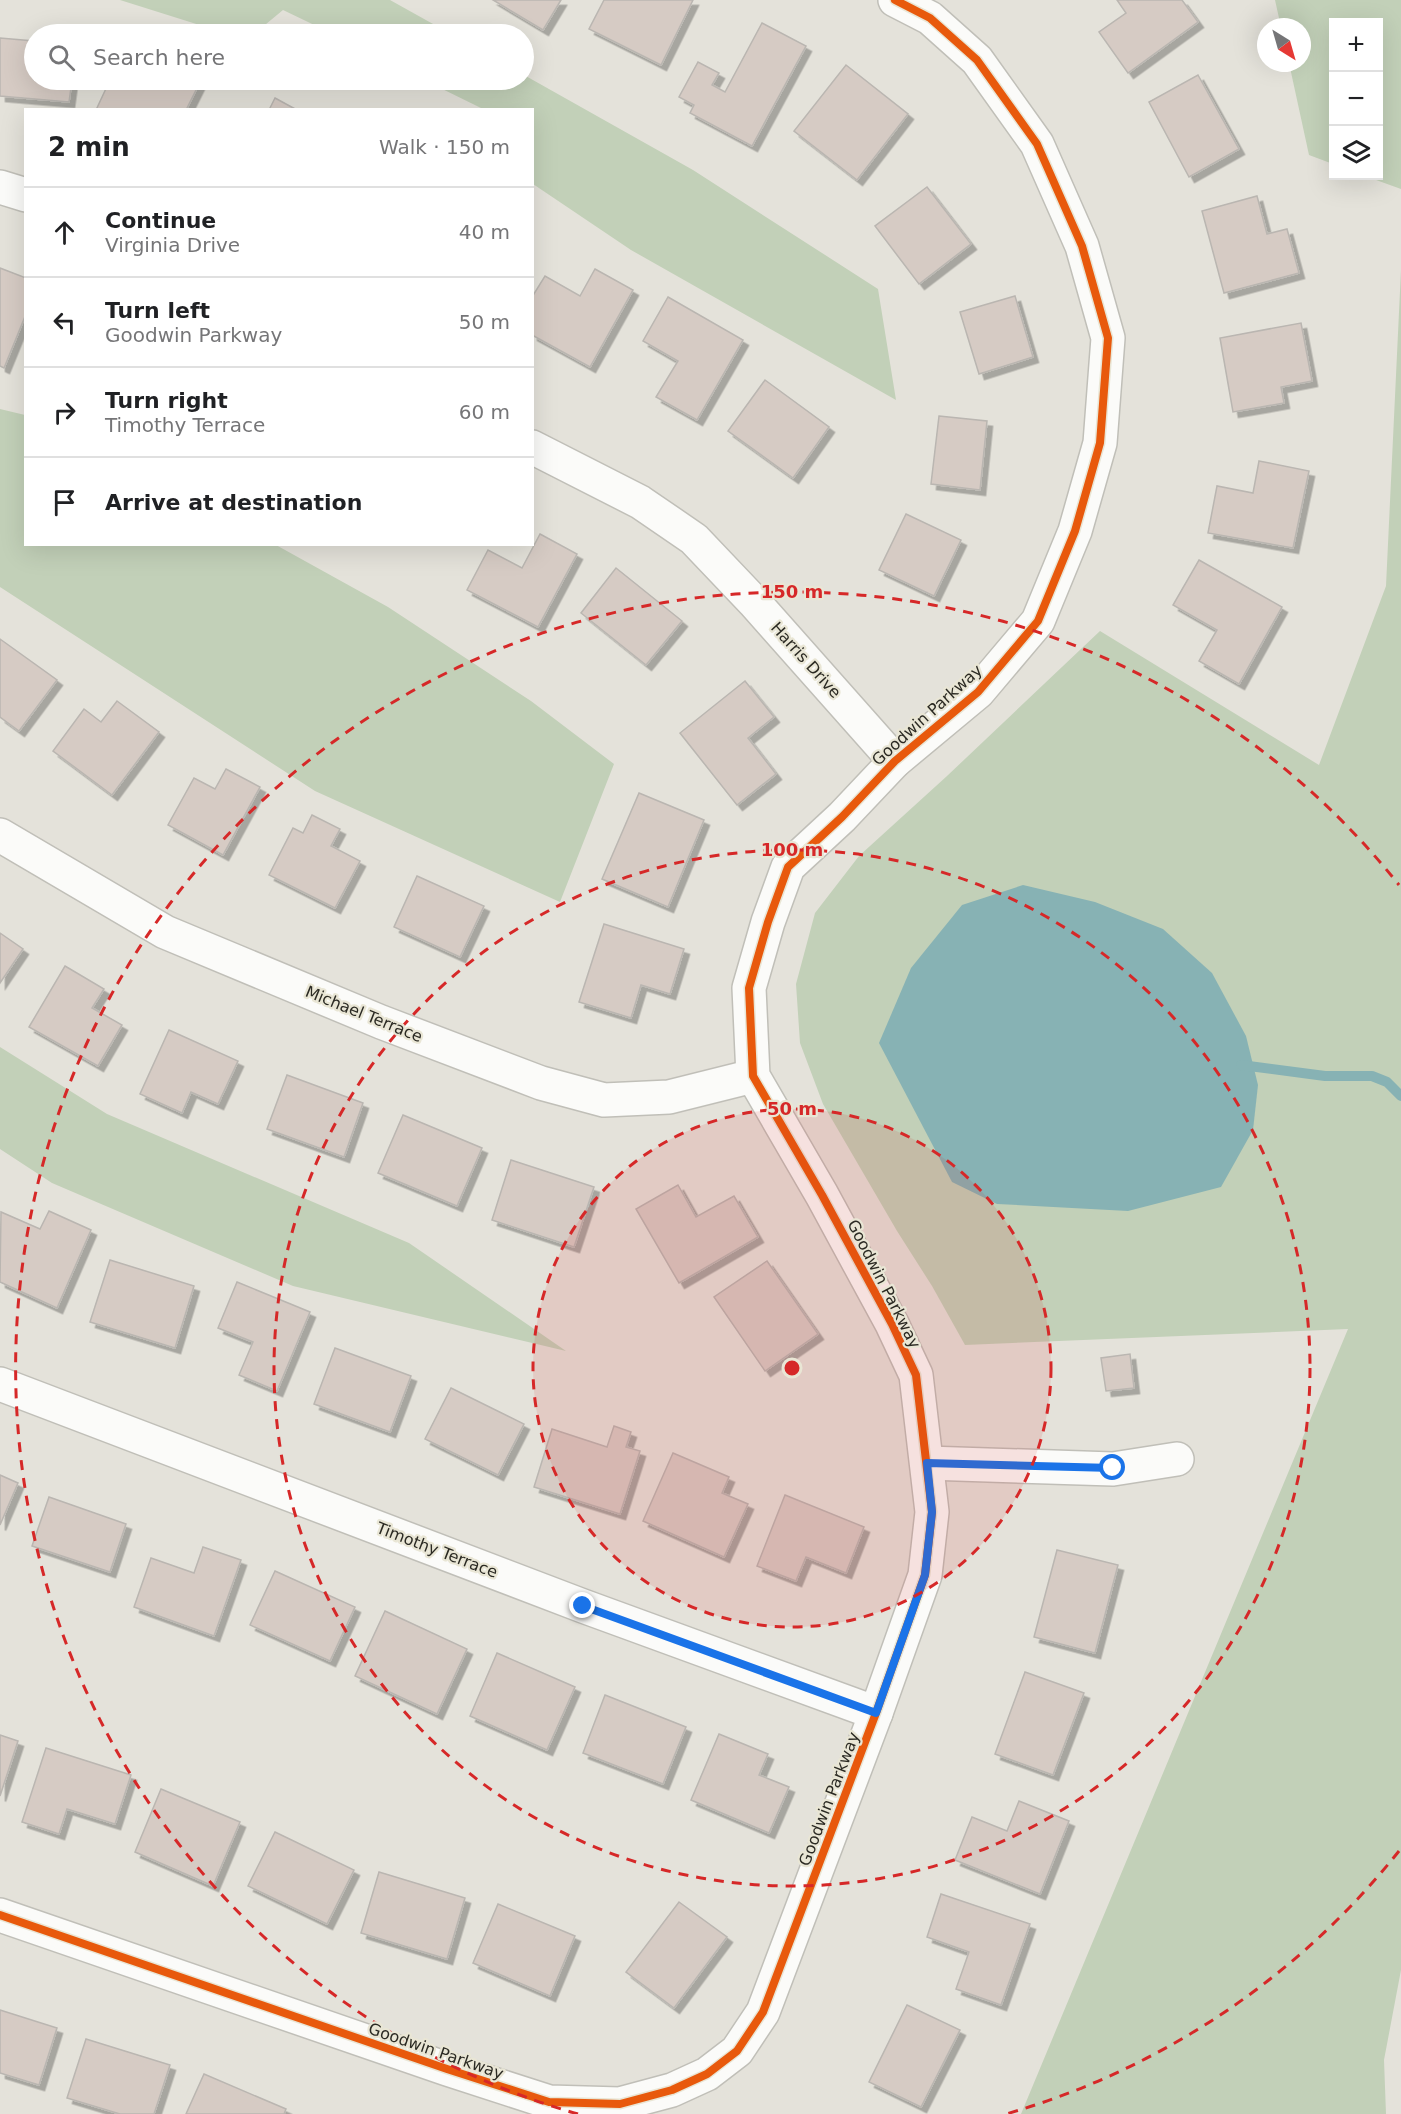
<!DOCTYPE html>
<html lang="en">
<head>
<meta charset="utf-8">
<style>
	body { margin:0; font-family:"DejaVu Sans",sans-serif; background:#f6f6f6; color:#202124 }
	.controls { position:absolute; right:18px; top:18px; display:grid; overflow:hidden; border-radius:0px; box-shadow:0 6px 24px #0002 }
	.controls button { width:54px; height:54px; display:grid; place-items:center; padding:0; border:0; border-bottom:2px solid #e0e0e0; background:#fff; color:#202124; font:30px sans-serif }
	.compass { position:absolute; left:1257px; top:18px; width:54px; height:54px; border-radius:50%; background:#fff; box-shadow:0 6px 24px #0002; rotate:143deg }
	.stop { position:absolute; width:18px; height:18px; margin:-14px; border:4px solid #1a73e8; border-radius:50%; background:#fff }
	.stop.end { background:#1a73e8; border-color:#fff; box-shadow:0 2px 6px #0008 }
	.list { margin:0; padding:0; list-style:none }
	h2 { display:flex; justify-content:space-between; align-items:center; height:78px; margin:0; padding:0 24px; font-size:26px }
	h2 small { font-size:20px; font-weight:400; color:#757577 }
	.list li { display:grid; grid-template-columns:39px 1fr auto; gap:18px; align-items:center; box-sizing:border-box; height:90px; padding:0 24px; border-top:2px solid #e0e0e0 }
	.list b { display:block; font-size:22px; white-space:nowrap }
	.list p { margin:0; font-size:20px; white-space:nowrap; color:#757577 }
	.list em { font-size:20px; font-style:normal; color:#757577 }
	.icon { flex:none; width:33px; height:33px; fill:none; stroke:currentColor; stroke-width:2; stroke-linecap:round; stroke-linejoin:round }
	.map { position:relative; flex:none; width:1401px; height:2114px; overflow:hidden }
	.search { position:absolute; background:#fff; box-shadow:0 6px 24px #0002; left:24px; top:24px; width:510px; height:66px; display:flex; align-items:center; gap:15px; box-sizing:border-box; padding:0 21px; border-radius:33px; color:#757577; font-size:22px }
	.panel { position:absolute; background:#fff; box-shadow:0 6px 24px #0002; left:24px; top:108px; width:510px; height:438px; border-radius:0px }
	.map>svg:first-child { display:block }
	.green { fill:#c2d0b8 }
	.water { fill:#87b2b4 }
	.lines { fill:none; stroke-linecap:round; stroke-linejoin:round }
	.stream { stroke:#87b2b4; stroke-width:10 }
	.building { fill:#d6cbc4; stroke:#bab6b1; stroke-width:1.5; filter:url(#shadow) }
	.minor-casing { stroke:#c0bfb8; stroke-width:36 }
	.minor { stroke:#fbfbf9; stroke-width:33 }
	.cycleway-casing { stroke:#e9e6d5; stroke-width:11 }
	.cycleway { stroke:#e8590c; stroke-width:8 }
	.route { stroke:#1a73e8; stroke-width:8 }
	.ring { fill:none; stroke:#d62828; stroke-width:3; stroke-dasharray:10 8 }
	.labels { text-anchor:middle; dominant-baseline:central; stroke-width:4.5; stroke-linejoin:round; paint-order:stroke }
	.street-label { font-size:16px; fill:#2b2a23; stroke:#e9e6d5 }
	.centre { fill:#d62828; stroke:#e9e6d5; stroke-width:3 }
	.ring-label { font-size:18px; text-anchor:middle; font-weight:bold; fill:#d62828; stroke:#e9e6d5; stroke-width:4.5; stroke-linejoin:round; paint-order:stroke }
</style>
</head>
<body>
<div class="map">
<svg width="1401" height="2114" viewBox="0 0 1401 2114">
	<defs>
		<filter id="shadow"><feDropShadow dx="5.5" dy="5.5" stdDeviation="0" flood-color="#0004"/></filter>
	</defs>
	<rect width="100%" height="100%" fill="#e4e2da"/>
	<g class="green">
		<path d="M120,0H390L451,34H333L283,10L254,34H228Z"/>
		<path d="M1275,0H1401V189L1365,176H1378V22H1334L1333,164L1309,155L1289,63H1302V27H1281Z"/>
		<path d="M524,75L693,170L878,289L896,400L631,250L533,184L532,110L483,109L424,80H524Z"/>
		<path d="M1401,270V1970L1384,2060L1386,2114H1021L1348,1329L965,1345L932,1286L897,1231L823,1104L800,1043L796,984L815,913L859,856L947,776L1100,631L1319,765L1386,586Z"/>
		<path d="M0,409L25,415L26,544L276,545L388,607L531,701L614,764L560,902L315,791L0,587Z"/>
		<path d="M0,1047L107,1114L409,1243L566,1351L293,1286L52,1183L0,1149Z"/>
	</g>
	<path class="water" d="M1023,885L1095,902L1163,929L1212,973L1246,1036L1258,1085L1253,1130L1221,1187L1128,1211L997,1204L952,1182L879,1043L911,968L962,905Z"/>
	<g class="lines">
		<path class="stream" d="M1241,1065L1325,1076H1372L1387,1082L1401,1096"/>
	</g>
	<g class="building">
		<path d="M493,0H561L543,30Z"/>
		<path d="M604,0H693L661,65L589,29Z"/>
		<path d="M1117,0H1182L1198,22L1128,73L1099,32L1126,13Z"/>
		<path d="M762,23L806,46L752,146L690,113L694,105L679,97L698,62L719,73L712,85L725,92Z"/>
		<path d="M0,38L34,41V80H72L69,102L0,96Z"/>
		<path d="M846,65L908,114L857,180L794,131Z"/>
		<path d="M1198,75L1239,149L1189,177L1149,102Z"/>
		<path d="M110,80H201L186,110H96Z"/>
		<path d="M275,98L297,110H269Z"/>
		<path d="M927,187L971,244L919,284L875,226Z"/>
		<path d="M1257,196L1267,234L1287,229L1299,273L1224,293L1202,211Z"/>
		<path d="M0,268L26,278V314L4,368L0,366Z"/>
		<path d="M595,269L633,290L590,367L532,335V297L545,276L580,296Z"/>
		<path d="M1015,296L1033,357L979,374L960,312Z"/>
		<path d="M668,297L743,340L697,420L656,397L678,361L643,341Z"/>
		<path d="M1301,323L1312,381L1281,387L1284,403L1233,412L1220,338Z"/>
		<path d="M765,380L829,427L793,478L728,431Z"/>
		<path d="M939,416L987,421L980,490L931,484Z"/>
		<path d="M1259,461L1309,471L1293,548L1208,533L1217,486L1253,493Z"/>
		<path d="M906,514L961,540L934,596L879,570Z"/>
		<path d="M540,534L577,554L538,627L467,590L488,550L522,568Z"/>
		<path d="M1199,560L1282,607L1239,684L1199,661L1217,630L1173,605Z"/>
		<path d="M616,568L682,621L646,665L581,613Z"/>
		<path d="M0,639L57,680L19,731L0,717Z"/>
		<path d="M745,681L774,717L748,738L776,774L737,805L680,733Z"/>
		<path d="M117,701L159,732L112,795L53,751L84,709L101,722Z"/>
		<path d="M226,769L260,787L223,855L168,825L194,778L215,789Z"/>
		<path d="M639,793L704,820L668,907L602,879Z"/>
		<path d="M312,815L340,829L331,846L360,861L335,908L269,875L293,828L303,833Z"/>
		<path d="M417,876L484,906L460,957L394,927Z"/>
		<path d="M604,924L684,949L670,994L641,985L631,1018L579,1002Z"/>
		<path d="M0,933L23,949L0,983Z"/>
		<path d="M65,966L104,989L92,1008L122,1025L98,1066L29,1027Z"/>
		<path d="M169,1030L238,1061L218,1104L191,1092L182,1113L140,1094Z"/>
		<path d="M287,1075L363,1103L344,1157L267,1129Z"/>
		<path d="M403,1115L482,1148L457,1206L378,1173Z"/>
		<path d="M511,1160L594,1187L574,1247L492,1220Z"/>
		<path d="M678,1185L696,1217L734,1196L758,1237L679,1283L636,1209Z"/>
		<path d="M49,1211L91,1230L57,1308L0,1282L1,1212L40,1229Z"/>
		<path d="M110,1260L194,1286L175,1348L90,1322Z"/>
		<path d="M767,1261L818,1334L765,1371L714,1297Z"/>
		<path d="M237,1282L310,1312L277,1391L239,1375L253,1342L218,1328Z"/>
		<path d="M335,1348L411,1376L390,1432L314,1404Z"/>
		<path d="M1130,1354L1134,1388L1106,1391L1101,1358Z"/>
		<path d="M451,1388L524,1424L498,1475L425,1439Z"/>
		<path d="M614,1426L631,1432L626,1447L640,1451L620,1514L534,1487L552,1429L607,1447Z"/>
		<path d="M673,1453L729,1477L722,1493L748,1504L724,1557L643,1521Z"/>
		<path d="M0,1475L18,1483L0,1525Z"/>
		<path d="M785,1495L864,1527L846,1573L806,1557L796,1581L757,1566Z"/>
		<path d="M49,1497L126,1524L110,1572L32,1546Z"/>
		<path d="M203,1547L241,1560L214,1636L134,1607L151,1558L194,1573Z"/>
		<path d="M1057,1550L1118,1565L1095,1653L1034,1637Z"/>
		<path d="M275,1571L355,1607L330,1661L250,1625Z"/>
		<path d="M385,1611L467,1649L437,1714L355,1676Z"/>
		<path d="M497,1653L575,1687L547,1750L470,1716Z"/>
		<path d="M1025,1672L1084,1693L1053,1775L995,1754Z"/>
		<path d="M605,1695L686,1727L663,1784L583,1753Z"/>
		<path d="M719,1734L768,1754L759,1775L789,1787L769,1833L691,1800Z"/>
		<path d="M0,1735L18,1741L0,1796Z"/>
		<path d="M46,1748L131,1775L115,1824L67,1809L59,1834L22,1822Z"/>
		<path d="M161,1789L240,1822L213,1886L135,1852Z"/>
		<path d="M1019,1801L1069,1821L1040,1894L955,1860L972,1817L1007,1831Z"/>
		<path d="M275,1832L354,1870L327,1924L248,1886Z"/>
		<path d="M379,1872L465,1898L447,1959L361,1933Z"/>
		<path d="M941,1894L1030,1924L1001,2005L956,1989L969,1952L927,1937Z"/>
		<path d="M679,1902L727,1937L674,2008L626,1972Z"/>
		<path d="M498,1904L575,1936L550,1996L473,1963Z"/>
		<path d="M907,2005L960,2030L921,2107L869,2082Z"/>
		<path d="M0,2010L57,2028L39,2085L0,2073Z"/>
		<path d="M86,2039L170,2065L154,2114H120L67,2098Z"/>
		<path d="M204,2074L286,2109L284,2114H186Z"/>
	</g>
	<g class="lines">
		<defs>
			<g id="minor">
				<path d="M0,187L26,195"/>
				<path d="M532,447L640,502L694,539L754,602L895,761"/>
				<path d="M0,835L165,932L381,1022L541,1083L604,1100L669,1097L753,1076"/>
				<path d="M0,1384L583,1606L876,1713"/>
				<path d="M927,1463L1113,1469L1177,1459"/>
				<path d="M0,1915L447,2069L549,2102L620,2104L672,2090L707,2074L737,2051L763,2012L876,1713L925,1575L932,1512L916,1375L892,1324L822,1195L753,1076L749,988L768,922L788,867L842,817L895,761L978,692L1038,621L1075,531L1100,443L1108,338L1082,246L1037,144L977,60L930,18L895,0"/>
			</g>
		</defs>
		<use href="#minor" class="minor-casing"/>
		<use href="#minor" class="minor"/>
		<defs>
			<path id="cycleway" d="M0,1915L447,2069L549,2102L620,2104L672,2090L707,2074L737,2051L763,2012L876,1713L925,1575L932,1512L916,1375L892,1324L822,1195L753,1076L749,988L768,922L788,867L842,817L895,761L978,692L1038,621L1075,531L1100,443L1108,338L1082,246L1037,144L977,60L930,18L895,0"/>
		</defs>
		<use href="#cycleway" class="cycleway-casing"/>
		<use href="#cycleway" class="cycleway"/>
	</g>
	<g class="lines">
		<path class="route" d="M583,1606L876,1713L925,1575L932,1512L927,1463L1113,1468"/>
	</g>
	<circle cx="792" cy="1368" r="259" fill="#d62828" fill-opacity=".12"/>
	<g class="ring">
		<circle cx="792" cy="1368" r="259"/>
		<circle cx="792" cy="1368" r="518"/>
		<path d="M1399 1851A776 776 0 0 1 1006 2114M578 2114A776 776 0 1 1 1399 885"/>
	</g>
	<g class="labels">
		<g class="street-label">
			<text transform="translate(806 660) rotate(48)">Harris Drive</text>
			<text transform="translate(927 715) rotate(-42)">Goodwin Parkway</text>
			<text transform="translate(364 1014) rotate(22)">Michael Terrace</text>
			<text transform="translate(884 1284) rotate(63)">Goodwin Parkway</text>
			<text transform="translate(437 1550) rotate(21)">Timothy Terrace</text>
			<text transform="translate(829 1799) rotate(-69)">Goodwin Parkway</text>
			<text transform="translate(436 2051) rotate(19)">Goodwin Parkway</text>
		</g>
	</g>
	<circle cx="792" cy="1368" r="9" class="centre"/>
	<g class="ring-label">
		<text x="792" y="598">150 m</text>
		<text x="792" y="856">100 m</text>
		<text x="792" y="1115">50 m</text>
	</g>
</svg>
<div class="controls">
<button>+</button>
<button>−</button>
<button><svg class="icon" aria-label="layers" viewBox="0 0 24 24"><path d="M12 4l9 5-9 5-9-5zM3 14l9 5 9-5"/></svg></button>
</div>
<svg class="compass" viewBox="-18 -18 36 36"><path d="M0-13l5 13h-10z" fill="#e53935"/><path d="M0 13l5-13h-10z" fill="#757577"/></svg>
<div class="stop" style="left:1113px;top:1468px"></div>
<div class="stop end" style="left:583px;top:1606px"></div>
<div class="search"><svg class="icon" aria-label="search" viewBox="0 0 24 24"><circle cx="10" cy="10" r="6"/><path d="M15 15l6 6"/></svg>Search here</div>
<section class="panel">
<h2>2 min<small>Walk · 150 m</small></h2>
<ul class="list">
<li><svg class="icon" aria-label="ahead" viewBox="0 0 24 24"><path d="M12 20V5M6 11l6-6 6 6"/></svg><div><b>Continue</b><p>Virginia Drive</p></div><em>40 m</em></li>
<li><svg class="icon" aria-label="left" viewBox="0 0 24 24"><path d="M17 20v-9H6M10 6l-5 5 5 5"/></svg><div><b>Turn left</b><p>Goodwin Parkway</p></div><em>50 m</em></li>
<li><svg class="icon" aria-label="right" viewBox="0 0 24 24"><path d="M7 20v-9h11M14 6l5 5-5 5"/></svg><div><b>Turn right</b><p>Timothy Terrace</p></div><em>60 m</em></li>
<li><svg class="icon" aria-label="arrive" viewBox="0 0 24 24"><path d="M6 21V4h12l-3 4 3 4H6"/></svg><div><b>Arrive at destination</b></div></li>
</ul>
</section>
</div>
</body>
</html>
